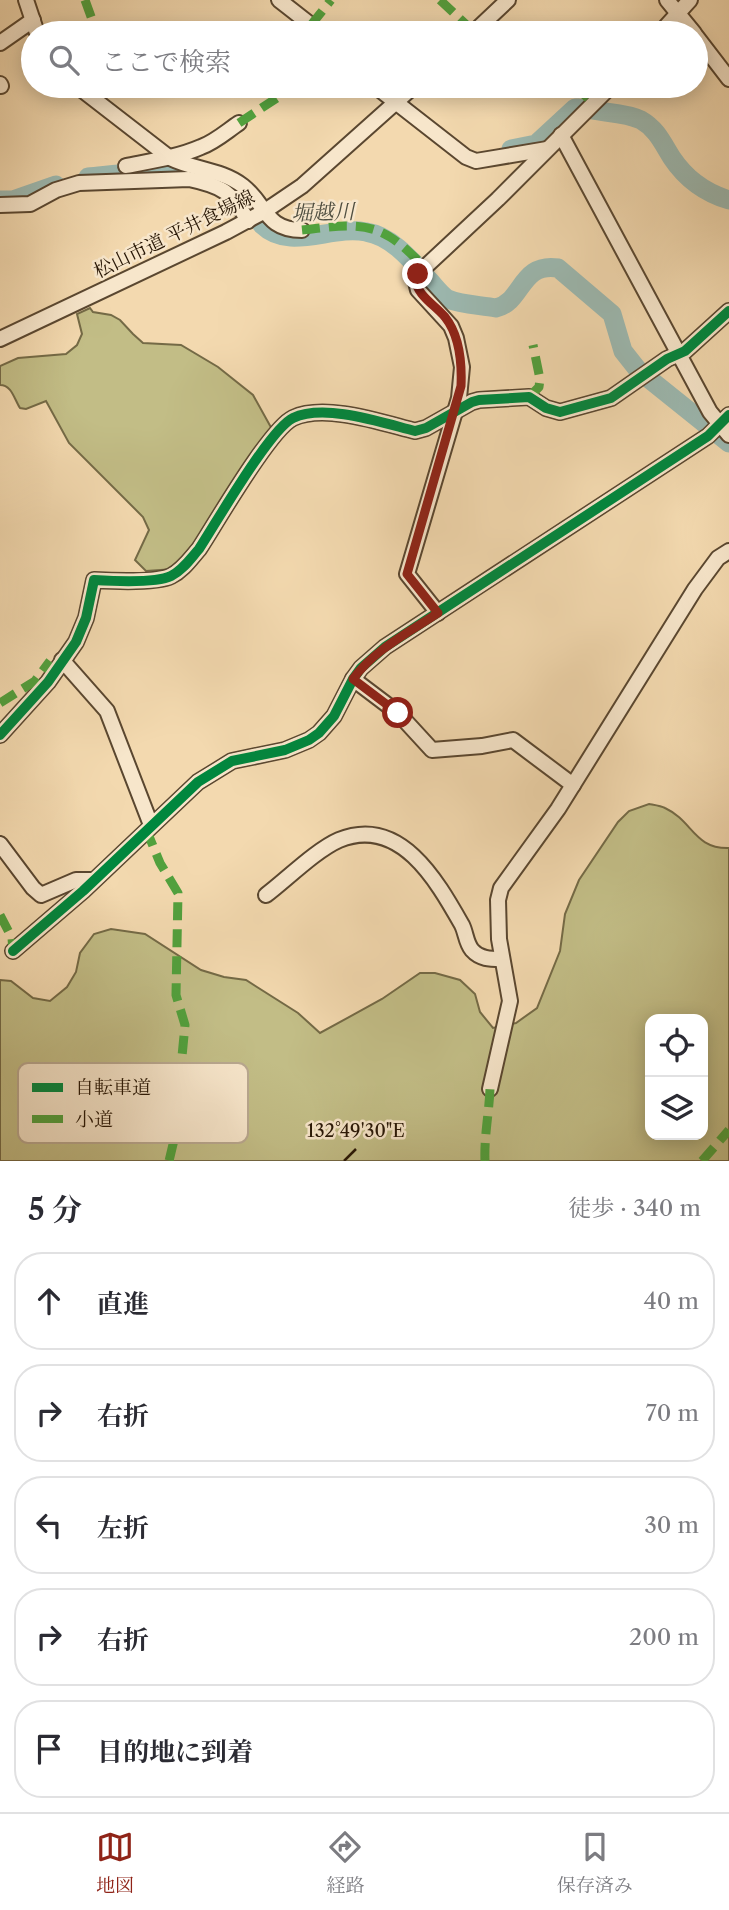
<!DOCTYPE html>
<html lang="ja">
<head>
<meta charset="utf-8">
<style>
	body { margin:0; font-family:"Libre Caslon Text","Noto Serif JP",serif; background:#f2f2f3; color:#2b2b33 }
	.controls { position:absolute; right:21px; bottom:21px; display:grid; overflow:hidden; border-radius:14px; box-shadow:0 4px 18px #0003 }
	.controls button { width:63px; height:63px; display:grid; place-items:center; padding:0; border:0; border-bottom:2px solid #e1e1e2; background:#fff; color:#2b2b33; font:35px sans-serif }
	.stop { position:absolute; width:21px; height:21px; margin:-16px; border:5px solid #8f2418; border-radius:50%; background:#fff }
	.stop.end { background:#8f2418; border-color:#fff; box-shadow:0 2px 7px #0008 }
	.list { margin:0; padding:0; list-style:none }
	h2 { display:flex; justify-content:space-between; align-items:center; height:91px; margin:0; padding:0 28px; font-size:30px }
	h2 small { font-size:23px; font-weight:400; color:#7c7c81 }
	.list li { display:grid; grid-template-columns:46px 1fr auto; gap:21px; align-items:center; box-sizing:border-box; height:98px; margin:0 14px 14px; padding:0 14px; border:2px solid #e1e1e2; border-radius:28px }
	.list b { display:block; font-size:26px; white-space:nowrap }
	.list em { font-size:23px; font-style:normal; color:#7c7c81 }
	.icon { flex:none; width:38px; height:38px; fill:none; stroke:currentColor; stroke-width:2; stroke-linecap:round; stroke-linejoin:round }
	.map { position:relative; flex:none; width:729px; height:1161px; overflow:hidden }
	.search { position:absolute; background:#fff; box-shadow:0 4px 18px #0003; left:21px; right:21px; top:21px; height:77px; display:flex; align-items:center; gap:18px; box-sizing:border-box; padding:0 24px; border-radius:38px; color:#7c7c81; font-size:26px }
	.sheet { height:651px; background:#fff }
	nav { display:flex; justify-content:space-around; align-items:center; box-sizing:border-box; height:98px; border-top:2px solid #e1e1e2; background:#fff; font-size:19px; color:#7c7c81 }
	nav a { display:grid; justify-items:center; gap:4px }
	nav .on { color:#8f2418 }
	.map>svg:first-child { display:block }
	.green { fill:#c2bd86; stroke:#746a46; stroke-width:2; fill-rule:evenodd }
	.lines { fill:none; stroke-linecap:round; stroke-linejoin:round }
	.river { stroke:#9cb9b1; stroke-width:19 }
	.minor-casing { stroke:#5a4730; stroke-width:18 }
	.minor { stroke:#f7e6cb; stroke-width:14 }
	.quiet { stroke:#51a13d; stroke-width:9; stroke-dasharray:18 9; stroke-linecap:butt }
	.cycleway-casing { stroke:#f7e6cb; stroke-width:15 }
	.cycleway { stroke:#00873e; stroke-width:10 }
	.route { stroke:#8f2418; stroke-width:9 }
	.ticks { fill:none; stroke:#271605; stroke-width:2.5 }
	.labels { text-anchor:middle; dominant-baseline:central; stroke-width:5; stroke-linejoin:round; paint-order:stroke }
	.street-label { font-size:19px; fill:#271605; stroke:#f7e6cb }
	.water-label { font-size:21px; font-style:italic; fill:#504f41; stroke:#f7e6cb }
	.key { fill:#f7e6cb; stroke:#b9a890; stroke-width:2 }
	.key-label { font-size:19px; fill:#271605 }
	.ticks-label { font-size:18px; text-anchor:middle; fill:#271605; stroke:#f7e6cb; stroke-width:5; stroke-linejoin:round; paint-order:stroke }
</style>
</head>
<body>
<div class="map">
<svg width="729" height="1161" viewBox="0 0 729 1161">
	<rect width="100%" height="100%" fill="#f3d9af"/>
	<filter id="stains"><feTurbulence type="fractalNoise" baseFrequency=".00286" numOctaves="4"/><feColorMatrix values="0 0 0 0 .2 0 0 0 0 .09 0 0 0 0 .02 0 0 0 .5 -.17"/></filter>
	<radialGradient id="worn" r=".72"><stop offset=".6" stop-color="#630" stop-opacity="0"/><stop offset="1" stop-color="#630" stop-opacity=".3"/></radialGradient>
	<g class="green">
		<path d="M90,308L93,312L111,315L120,320L133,334L143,343L181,345L218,367L253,395L273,431L198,544L175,569L146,571L135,560L149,530L143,517L69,443L46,401L26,409L20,408C14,399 12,385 0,385V366L18,358L66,354L77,345L82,334L77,314Z"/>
		<path d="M649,804C654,805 661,806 665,808C693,821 694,849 729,848V1161H0V980L11,981L33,998L50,1001L67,987L76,972L80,953L94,934L111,929L145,934L201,970L224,977L246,980L298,1013L320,1033L382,999L420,973H435L460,980L475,994L480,1012L493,1028L516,1023L537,1008L560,951L565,914L579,880L618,822L629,811ZM650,1019H703V1135H650Z"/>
	</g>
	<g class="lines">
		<g class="river">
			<path d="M386,86L393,90"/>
			<path d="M592,110C608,113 627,113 641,120C657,129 663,144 672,158C686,179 706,193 729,200"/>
			<path d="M511,149L536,144L575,108H579"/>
			<path d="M88,177C131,173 201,161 237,192C242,196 246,203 251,209"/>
			<path d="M0,200H13L56,185"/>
			<path d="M262,225C290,252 331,225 366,232C392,236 412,261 429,280C435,286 441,295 448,299C462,305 481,305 496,308C523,302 520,262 558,268L612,314L623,351L638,370L729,443"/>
		</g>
		<defs>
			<g id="minor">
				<path d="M26,0L37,33"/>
				<path d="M279,0L311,25L308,33"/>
				<path d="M667,0L694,33"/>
				<path d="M473,33L508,0"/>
				<path d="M660,33L690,0"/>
				<path d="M696,36L729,79"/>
				<path d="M0,43L33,20"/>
				<path d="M0,84L1,86"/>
				<path d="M77,86L170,158C194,170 221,169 243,186C267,205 265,230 302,230"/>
				<path d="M375,86L466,157L476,161L547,149"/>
				<path d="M561,135L710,412L729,435"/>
				<path d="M126,166C151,161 178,157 201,147C215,142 227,131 239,123"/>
				<path d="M0,205L30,204L56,190L79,183L189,179C222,186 232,192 248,221"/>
				<path d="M0,339L226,232L265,211L302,186L414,86"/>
				<path d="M438,613L407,574L459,398L462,367L456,338L451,326L418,290L415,278L423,269L498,199L611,86"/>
				<path d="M62,660L107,711L151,825"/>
				<path d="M353,679L398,713L432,750L482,746L513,740L573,785"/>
				<path d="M0,735L48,682L76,642L86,618L94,580C111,581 157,583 171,576C183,570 191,558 199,549C216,523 270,429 293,418C325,403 383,423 415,431L426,428L472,402L479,400L529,397L546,408L560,412L611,398L667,359L685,351L729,311"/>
				<path d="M0,844L33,888L41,895L76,880H93"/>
				<path d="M266,895C286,880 316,850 339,840C400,815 437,881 462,925C466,933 466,943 472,950C480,959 490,959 501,959"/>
				<path d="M13,951L83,891L198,782L232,761L285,750L309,740L319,733L334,716L353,679L361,668L385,647L708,436L729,415"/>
				<path d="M490,1089L510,1001L499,939L498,900L501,888L558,809L695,589L718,558L729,551"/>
			</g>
		</defs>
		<use href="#minor" class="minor-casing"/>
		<use href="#minor" class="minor"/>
		<g class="quiet">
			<path d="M85,0L97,33"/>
			<path d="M440,0L475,33"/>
			<path d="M311,25L331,0"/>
			<path d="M575,86L593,103"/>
			<path d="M239,123L295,86"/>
			<path d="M302,230C331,227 364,220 390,237C403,245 414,257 425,267"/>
			<path d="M529,397L539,387L540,379L533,345"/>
			<path d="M0,703L35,681L50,661"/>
			<path d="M146,829L160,863L178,893L176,995L185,1025L179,1088V1119L169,1161"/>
			<path d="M0,915L12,938L13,951L0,956"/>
			<path d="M485,1161C484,1137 489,1113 490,1089"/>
			<path d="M702,1161L729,1130"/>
		</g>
		<defs>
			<g id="cycleway">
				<path d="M0,735L48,682L76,642L86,618L94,580C111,581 157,583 171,576C183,570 191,558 199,549C216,523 270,429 293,418C325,403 383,423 415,431L426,428L472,402L479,400L529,397L546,408L560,412L611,398L667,359L685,351L729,311"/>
				<path d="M13,951L83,891L198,782L232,761L285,750L309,740L319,733L334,716L353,679L361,668L385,647L708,436L729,415"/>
			</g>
		</defs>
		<use href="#cycleway" class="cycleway-casing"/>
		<use href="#cycleway" class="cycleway"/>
	</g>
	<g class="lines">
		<path class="route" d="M398,713L353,679C374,650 408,633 438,613L407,574L461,386C462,363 460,336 445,317C434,304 417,296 415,278L418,274"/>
	</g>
	<path class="ticks" d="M344,1161L356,1149"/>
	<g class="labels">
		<g class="street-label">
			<text transform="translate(174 234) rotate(-26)">松山市道 平井食場線</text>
		</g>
		<g class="water-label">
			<text transform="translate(323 212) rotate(-2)">堀越川</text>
		</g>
	</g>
	<rect x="18" y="1063" width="230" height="80" rx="10" class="key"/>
	<rect x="32" y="1083" width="31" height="9" fill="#00873e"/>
	<rect x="32" y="1115" width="31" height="8" fill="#51a13d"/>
	<g class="key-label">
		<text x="75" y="1094">自転車道</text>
		<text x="75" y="1126">小道</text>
	</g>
	<g class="ticks-label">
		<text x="356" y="1137">132°49'30"E</text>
	</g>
	<rect width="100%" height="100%" filter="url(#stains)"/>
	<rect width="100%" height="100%" fill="url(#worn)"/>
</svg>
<div class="controls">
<button><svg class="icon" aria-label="locate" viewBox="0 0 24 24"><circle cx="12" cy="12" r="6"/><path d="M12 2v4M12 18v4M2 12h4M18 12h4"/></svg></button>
<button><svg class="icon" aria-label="layers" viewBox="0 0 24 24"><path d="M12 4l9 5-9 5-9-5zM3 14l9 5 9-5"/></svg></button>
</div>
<div class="stop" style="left:398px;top:713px"></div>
<div class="stop end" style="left:418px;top:274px"></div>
<div class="search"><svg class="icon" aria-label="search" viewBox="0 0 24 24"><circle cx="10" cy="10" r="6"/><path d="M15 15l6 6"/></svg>ここで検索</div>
</div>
<section class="sheet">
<h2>5 分<small>徒歩 · 340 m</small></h2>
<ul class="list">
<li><svg class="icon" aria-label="ahead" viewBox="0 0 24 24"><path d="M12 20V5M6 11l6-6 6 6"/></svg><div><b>直進</b></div><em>40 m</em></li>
<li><svg class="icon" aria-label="right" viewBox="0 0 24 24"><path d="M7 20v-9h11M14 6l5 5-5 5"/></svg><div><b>右折</b></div><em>70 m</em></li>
<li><svg class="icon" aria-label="left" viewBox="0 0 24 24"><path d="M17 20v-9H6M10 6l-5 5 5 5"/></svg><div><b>左折</b></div><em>30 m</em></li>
<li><svg class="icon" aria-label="right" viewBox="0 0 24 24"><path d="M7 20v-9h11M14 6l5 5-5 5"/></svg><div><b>右折</b></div><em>200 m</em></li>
<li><svg class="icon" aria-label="arrive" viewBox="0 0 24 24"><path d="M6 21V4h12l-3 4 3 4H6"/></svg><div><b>目的地に到着</b></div></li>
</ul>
</section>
<nav>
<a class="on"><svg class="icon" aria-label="map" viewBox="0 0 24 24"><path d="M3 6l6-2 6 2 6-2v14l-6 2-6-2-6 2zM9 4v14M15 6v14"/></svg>地図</a>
<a><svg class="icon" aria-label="directions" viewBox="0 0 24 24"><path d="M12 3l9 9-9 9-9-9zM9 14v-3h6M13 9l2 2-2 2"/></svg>経路</a>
<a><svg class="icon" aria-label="saved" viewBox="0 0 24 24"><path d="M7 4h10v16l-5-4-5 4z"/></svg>保存済み</a>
</nav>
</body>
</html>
